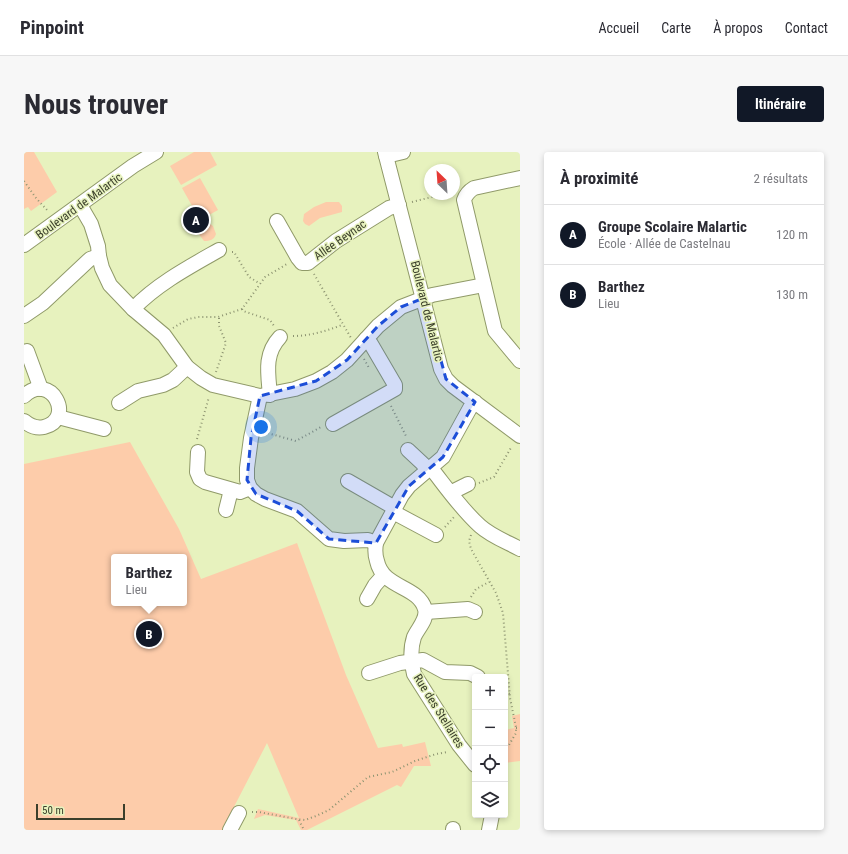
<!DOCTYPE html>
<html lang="fr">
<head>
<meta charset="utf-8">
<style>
	body { margin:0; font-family:"Roboto Condensed",sans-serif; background:#f7f7f7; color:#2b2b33 }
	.controls { position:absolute; right:12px; bottom:12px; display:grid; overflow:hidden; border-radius:4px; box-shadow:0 2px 6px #0003 }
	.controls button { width:36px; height:36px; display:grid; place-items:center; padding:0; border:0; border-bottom:1px solid #e1e1e2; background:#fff; color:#2b2b33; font:20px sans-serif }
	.compass { position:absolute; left:400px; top:12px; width:36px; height:36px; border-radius:50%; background:#fff; box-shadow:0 2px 6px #0003; rotate:335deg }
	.scale { position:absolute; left:12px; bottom:10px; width:89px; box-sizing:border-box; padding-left:4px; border:2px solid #3b3f2b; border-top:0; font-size:11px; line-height:14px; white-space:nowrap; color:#3b3f2b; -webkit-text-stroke:3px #e7f2be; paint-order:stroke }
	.you { position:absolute; left:237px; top:275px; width:14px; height:14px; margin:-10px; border:3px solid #fff; border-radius:50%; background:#1a73e8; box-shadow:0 0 0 6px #1a73e833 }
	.badge { display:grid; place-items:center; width:26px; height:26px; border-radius:50%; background:#111827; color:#fff; font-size:13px; font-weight:700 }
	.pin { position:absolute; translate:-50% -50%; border:2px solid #fff; box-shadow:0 1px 4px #0006 }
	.popup { position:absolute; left:87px; top:402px; width:76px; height:52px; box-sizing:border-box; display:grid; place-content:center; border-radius:4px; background:#fff; filter:drop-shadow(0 1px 3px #0005); font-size:13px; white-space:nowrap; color:#7c7c81 }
	.popup b { font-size:15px; color:#2b2b33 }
	.popup::after { content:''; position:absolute; left:50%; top:100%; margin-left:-8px; border:8px solid transparent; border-top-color:#fff }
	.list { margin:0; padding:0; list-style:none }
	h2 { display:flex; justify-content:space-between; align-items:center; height:52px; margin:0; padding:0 16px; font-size:17px }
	h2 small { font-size:13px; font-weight:400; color:#7c7c81 }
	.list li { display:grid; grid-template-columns:26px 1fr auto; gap:12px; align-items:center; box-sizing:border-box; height:60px; padding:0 16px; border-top:1px solid #e1e1e2 }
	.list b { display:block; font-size:15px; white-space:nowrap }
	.list p { margin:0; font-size:13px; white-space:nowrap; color:#7c7c81 }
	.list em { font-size:13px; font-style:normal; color:#7c7c81 }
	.icon { flex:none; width:22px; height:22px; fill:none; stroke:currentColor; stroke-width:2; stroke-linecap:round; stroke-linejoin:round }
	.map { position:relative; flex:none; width:496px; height:678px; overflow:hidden; border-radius:4px }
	header { display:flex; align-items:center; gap:24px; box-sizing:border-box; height:56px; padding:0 20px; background:#fff; border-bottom:1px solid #e1e1e2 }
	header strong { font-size:19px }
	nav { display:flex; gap:22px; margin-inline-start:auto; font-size:14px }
	.intro { display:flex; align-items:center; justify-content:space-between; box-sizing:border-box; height:96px; padding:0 24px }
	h1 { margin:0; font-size:28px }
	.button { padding:10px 18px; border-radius:4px; background:#111827; color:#fff; font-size:14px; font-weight:700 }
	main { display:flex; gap:24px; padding:0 24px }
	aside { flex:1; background:#fff; border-radius:4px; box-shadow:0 2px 6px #0003 }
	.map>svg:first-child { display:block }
	.green { fill:#fdccaa; fill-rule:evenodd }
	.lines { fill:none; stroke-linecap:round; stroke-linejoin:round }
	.minor-casing { stroke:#909a69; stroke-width:16 }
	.path { stroke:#8d9471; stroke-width:2; stroke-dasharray:1 3; stroke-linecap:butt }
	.minor { stroke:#fff; stroke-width:14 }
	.marked { fill:#1d4ed8; fill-opacity:0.2; stroke:#1d4ed8; stroke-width:3; stroke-dasharray:8 5; stroke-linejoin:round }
	.labels { text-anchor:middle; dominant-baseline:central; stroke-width:3; stroke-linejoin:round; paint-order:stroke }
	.street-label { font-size:12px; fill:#3b3f2b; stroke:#e7f2be }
</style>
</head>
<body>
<header>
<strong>Pinpoint</strong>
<nav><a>Accueil</a><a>Carte</a><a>À propos</a><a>Contact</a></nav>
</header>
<div class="intro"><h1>Nous trouver</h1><a class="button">Itinéraire</a></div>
<main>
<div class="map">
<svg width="496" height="678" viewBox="0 0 496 678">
	<rect width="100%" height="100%" fill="#e7f2be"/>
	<g class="green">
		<path d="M0,0H10L33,40L7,59L4,55L0,57Z"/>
		<path d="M170,0H186L193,13L157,33L146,14Z"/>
		<path d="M176,26L194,58L176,68L158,36Z"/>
		<path d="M302,50H315L318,54V60L296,66L285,74L281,72L279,69L280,62L290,55Z"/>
		<path d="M180,69H182L189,74L192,82C190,88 186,89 180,89L174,81V75Z"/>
		<path d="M106,290L155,377L177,427L273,391L322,523L354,596L378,592L379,595L401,590L407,614H390L377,635L373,633L283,678H277L272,668L241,663L230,667L234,657L275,666L243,591L198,678H0V312ZM90,405H160V451H90Z"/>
		<path d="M496,562V609L481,611V578L490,576L488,564Z"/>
	</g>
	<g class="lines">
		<defs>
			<g id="minor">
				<path d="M361,0L417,217L422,227L429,234L496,284"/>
				<path d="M362,4L379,0"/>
				<path d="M496,26L450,36C445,39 442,42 440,48L471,179L496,209"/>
				<path d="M56,53L67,72L74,94L75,104L78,116L86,133L109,157L140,183L163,215L177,226L189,233L236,244L271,237L292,229L308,220L323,208L354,174L377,155L408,143L460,133"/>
				<path d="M253,69L274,106L278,111H284L312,89L365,56L375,53"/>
				<path d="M0,93L109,14L132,0"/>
				<path d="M109,157C133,132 165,115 195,98"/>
				<path d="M0,164L19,151L66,107L75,104"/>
				<path d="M3,199L17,237"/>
				<path d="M246,243C244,221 240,202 256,185"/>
				<path d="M0,244C27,219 52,267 20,275C12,277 6,274 0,269"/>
				<path d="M236,244L227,286L223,316V328L226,336L232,342L241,347L273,359L305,387L320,389L344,388L352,391"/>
				<path d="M451,250L446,256L419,305L385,334L378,343L352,391C351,397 351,403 353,409C359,437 394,433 401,457C404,467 394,476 390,485C386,497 387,510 390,522L435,593L451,613"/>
				<path d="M95,251L114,239L139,233L149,228L163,215"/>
				<path d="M34,265L80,277"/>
				<path d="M309,272L371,237V233L347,192L342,187"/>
				<path d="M384,298L399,312L403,318"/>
				<path d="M174,300L173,320L176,327L181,330L216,340L226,336"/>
				<path d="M407,316C422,335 437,357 456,374C467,384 483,390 496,397"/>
				<path d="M324,329L371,356"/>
				<path d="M428,342L430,339L444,332"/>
				<path d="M202,358L207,338"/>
				<path d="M369,360L412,383"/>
				<path d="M343,447L351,433L359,424"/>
				<path d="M402,460L444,457L451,460"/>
				<path d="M345,521L376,511L399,508L421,520L446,521L454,525"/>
				<path d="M206,678L215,661"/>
				<path d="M429,678V677"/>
				<path d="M465,678L468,663"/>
			</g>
		</defs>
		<use href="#minor" class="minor-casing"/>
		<g class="path">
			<path d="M0,29L12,46L23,58"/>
			<path d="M388,50L420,42"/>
			<path d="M208,100H210L225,125L235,131"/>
			<path d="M290,122L327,186"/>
			<path d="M218,157L219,159L246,168L250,174"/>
			<path d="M149,176L164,167L175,165H194L218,157L241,125L263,112"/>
			<path d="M269,184C286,184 302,179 318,173"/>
			<path d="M340,207L345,216"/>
			<path d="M192,220L202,191L195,174V165"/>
			<path d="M367,254L383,286"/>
			<path d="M240,280L272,289L297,275"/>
			<path d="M173,287L185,245"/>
			<path d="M455,331L470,325L488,294"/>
			<path d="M421,375L430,365"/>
			<path d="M447,383L445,389L447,397L472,441L479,461L486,546L492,575V581L485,593L481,597"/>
			<path d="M447,445L452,437L465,430"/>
			<path d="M481,540L486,542"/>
			<path d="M492,576H496"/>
			<path d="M228,660H235L272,667L281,668L292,664L305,658L344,625L368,620L391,609L412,602L424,600"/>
			<path d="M275,668L280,678"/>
		</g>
		<use href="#minor" class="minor"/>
	</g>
	<path class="marked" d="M400,146L422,227L451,250L419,305L385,334L352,391L305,387L273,359L232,342L223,328L227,286L236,244L292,229L323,208L354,174L377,155Z"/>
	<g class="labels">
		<g class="street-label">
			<text transform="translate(55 54) rotate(-36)">Boulevard de Malartic</text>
			<text transform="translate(316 88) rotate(-35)">Allée Beynac</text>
			<text transform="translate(403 159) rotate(76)">Boulevard de Malartic</text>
			<text transform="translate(415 559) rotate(58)">Rue des Stellaires</text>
		</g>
	</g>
</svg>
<div class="controls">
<button>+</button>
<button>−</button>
<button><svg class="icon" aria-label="locate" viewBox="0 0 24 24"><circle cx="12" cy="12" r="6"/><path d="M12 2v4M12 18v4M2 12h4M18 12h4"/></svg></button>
<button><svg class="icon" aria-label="layers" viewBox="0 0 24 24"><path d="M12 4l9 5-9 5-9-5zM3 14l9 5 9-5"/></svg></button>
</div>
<svg class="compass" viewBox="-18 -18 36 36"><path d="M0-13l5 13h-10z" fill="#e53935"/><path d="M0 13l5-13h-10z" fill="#7c7c81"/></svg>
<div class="scale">50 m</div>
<div class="you"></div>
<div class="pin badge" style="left:172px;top:68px">A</div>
<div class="pin badge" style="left:125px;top:482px">B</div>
<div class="popup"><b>Barthez</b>Lieu</div>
</div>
<aside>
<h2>À proximité<small>2 résultats</small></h2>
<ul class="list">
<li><span class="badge">A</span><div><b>Groupe Scolaire Malartic</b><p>École · Allée de Castelnau</p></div><em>120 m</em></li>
<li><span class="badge">B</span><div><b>Barthez</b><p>Lieu</p></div><em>130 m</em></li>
</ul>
</aside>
</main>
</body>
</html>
